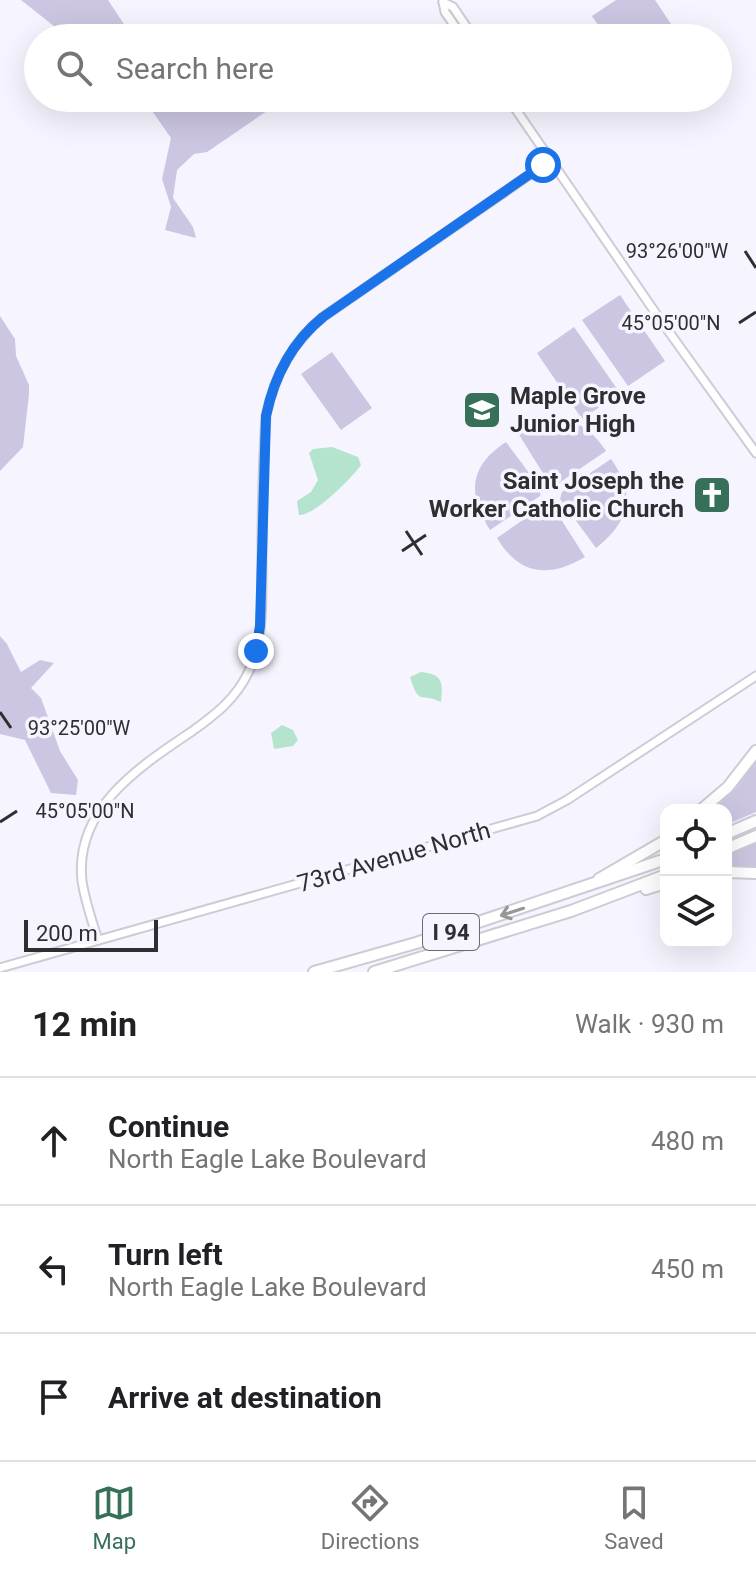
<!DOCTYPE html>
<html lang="en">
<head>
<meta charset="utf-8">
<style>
	body { margin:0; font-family:Roboto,sans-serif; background:#f6f6f6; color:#202124 }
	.controls { position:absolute; right:24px; bottom:24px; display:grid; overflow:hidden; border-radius:16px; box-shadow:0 8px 32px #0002 }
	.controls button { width:72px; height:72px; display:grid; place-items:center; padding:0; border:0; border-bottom:2px solid #e0e0e0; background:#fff; color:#202124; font:40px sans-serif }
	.scale { position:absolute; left:24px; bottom:20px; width:134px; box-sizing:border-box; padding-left:8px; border:4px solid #2f2f32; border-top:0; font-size:22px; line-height:28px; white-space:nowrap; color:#2f2f32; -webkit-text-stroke:6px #f6f4fe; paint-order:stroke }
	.stop { position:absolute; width:24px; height:24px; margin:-18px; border:6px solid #1a73e8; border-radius:50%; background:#fff }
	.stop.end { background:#1a73e8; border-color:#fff; box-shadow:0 2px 8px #0008 }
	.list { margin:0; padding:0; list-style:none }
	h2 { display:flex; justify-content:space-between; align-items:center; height:104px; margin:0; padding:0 32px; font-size:34px }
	h2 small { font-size:26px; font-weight:400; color:#757577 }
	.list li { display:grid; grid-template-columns:52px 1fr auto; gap:24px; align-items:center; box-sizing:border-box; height:128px; padding:0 32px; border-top:2px solid #e0e0e0 }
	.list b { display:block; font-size:30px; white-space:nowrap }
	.list p { margin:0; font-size:26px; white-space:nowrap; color:#757577 }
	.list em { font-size:26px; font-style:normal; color:#757577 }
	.icon { flex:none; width:44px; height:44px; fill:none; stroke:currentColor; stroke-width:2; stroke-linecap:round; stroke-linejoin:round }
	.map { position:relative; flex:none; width:756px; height:972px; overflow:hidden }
	.search { position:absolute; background:#fff; box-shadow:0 8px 32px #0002; left:24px; right:24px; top:24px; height:88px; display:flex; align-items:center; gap:20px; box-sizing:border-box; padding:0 28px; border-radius:44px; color:#757577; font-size:30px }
	.sheet { height:488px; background:#fff }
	nav { display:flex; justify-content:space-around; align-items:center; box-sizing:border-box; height:112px; border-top:2px solid #e0e0e0; background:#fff; font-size:22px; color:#757577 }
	nav a { display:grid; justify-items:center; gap:4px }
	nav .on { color:#367059 }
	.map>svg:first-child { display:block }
	.green { fill:#ccc6e2 }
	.water { fill:#b4e4ce }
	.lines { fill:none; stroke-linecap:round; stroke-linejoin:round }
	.secondary-casing { stroke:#cdccd5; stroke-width:11 }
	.highway-casing { stroke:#cdccd5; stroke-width:14 }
	.secondary { stroke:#fff; stroke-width:7 }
	.highway { stroke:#fff; stroke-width:10 }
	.oneway { stroke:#979798 }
	.route { stroke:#1a73e8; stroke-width:10 }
	.ticks { fill:none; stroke:#2f2f32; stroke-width:3 }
	.labels { text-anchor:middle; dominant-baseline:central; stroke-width:7; stroke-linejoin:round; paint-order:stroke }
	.shield { fill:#f6f4fe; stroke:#6b6a6f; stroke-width:2 }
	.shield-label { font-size:22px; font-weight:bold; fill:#2f2f32 }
	.poi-label { font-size:24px; font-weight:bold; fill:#2f2f32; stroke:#f6f4fe; text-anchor:start }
	.street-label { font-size:24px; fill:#2f2f32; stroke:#f6f4fe }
	.ticks-label { font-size:20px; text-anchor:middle; fill:#2f2f32; stroke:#f6f4fe; stroke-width:7; stroke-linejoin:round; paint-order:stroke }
</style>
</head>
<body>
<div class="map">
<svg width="756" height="972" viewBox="0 0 756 972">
	<rect width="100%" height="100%" fill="#f6f4fe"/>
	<g class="green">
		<path d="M21,0H108L133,38H69Z"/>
		<path d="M616,0H655L677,33L669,38C638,38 611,47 592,16Z"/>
		<path d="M131,98H245L269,102L276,98H286L207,152L194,154L177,170L173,198L193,227L196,238L165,230L171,207L162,179L171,138L150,108Z"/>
		<path d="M620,295L665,361L628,386L582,320Z"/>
		<path d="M0,316L15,339L16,356L29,385V394L23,447L0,471Z"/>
		<path d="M574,327L620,393L582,419L537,353Z"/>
		<path d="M332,352L372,408L341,430L301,374Z"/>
		<path d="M550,418C577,419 591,429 606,451L556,485L549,483L518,433L536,422Z"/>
		<path d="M506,442L541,489L540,496L490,530C467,494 469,466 506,442Z"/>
		<path d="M611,459C637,495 629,522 596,548L560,499L562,492Z"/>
		<path d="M546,504L552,505L585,557C549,578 520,576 497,538Z"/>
		<path d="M0,636L7,644L21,672L40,660L54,663L31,688L41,698L60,751L78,780L76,795L51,793L25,740L0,734Z"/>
		<path d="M756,758V812L726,825V810H710L732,788Z"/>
		<path d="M756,842V871L726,870V855Z"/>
	</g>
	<g class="water">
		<path d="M332,447L358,457L361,465C351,479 314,516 299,515L297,501L311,492L318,480L309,453L313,449Z"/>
		<path d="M421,672C444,674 443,684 441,702C421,692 419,707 410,677Z"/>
		<path d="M282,725L293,730L298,740L293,746L274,749L271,733Z"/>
	</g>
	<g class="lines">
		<defs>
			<g id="secondary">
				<path d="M443,2L453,7L474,38"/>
				<path d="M443,2L445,12L463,38"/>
				<path d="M508,98L659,318L756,453"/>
				<path d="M98,940C92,921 85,901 82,881C74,809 139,767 191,732C215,715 236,699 249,671C266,635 261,590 262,551C262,506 263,461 266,416C274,377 291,343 323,317L551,160"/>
				<path d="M0,968L537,816L567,800L756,676"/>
			</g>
			<g id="highway">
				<path d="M701,810L728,787L756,751"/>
				<path d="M726,834L756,821"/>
				<path d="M726,849L756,836"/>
				<path d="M726,872L756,873"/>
				<path d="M599,879L666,840"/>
				<path d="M646,889L666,883"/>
				<path d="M314,972L416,943L666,859"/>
				<path d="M374,972L571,911L666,875"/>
			</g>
		</defs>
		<use href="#secondary" class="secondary-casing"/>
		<use href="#highway" class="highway-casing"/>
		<use href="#secondary" class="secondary"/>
		<use href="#highway" class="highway"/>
	</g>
	<defs><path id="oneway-shaft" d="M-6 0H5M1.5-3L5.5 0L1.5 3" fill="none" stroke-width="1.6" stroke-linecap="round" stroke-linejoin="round" transform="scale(2)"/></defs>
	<use class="oneway" href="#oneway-shaft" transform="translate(512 912) rotate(162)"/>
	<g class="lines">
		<path class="route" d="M256,651L260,626L266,416C274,377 291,343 323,317L543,165"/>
	</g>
	<path class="ticks" d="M745,251L756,268M739,323L756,312M406,531L422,555M402,551L426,535M0,712L11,728M0,822L17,811"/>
	<defs>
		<symbol id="school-square" viewBox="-11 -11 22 22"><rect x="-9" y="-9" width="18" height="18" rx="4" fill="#367059" stroke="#f6f4fe"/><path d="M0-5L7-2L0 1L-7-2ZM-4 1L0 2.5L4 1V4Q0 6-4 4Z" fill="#fff"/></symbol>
		<symbol id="church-square" viewBox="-11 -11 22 22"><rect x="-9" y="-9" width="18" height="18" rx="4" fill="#367059" stroke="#f6f4fe"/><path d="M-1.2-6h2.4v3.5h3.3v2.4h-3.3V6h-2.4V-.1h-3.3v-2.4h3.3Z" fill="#fff"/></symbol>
	</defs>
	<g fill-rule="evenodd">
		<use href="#school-square" x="460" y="388" width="44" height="44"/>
		<use href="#church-square" x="690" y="473" width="44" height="44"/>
	</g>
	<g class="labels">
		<rect class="shield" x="423" y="914" width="56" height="36" rx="6"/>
		<g class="shield-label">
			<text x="451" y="932">I 94</text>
		</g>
		<g class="poi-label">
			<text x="510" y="396">Maple Grove<tspan x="510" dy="28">Junior High</tspan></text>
			<text x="684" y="481" text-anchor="end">Saint Joseph the<tspan x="684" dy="28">Worker Catholic Church</tspan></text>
		</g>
		<g class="street-label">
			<text transform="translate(394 857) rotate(-16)">73rd Avenue North</text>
		</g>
	</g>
	<g class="ticks-label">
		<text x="677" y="258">93°26'00"W</text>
		<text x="671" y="330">45°05'00"N</text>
		<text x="79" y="735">93°25'00"W</text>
		<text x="85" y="818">45°05'00"N</text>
	</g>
</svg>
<div class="controls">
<button><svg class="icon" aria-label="locate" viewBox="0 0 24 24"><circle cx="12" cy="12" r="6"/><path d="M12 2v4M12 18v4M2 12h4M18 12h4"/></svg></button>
<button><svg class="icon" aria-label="layers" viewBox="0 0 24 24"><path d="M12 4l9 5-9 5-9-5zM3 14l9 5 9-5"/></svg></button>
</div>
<div class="scale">200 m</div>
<div class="stop" style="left:543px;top:165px"></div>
<div class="stop end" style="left:256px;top:651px"></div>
<div class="search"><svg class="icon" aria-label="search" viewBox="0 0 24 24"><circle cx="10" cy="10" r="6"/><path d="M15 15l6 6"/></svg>Search here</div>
</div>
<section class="sheet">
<h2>12 min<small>Walk · 930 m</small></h2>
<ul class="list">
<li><svg class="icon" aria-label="ahead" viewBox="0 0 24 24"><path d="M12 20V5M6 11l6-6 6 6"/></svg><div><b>Continue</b><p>North Eagle Lake Boulevard</p></div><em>480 m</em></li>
<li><svg class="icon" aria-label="left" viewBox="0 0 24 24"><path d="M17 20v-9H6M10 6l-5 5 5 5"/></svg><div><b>Turn left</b><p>North Eagle Lake Boulevard</p></div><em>450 m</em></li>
<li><svg class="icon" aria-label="arrive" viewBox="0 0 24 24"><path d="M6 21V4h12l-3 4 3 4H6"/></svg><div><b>Arrive at destination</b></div></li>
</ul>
</section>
<nav>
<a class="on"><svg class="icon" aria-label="map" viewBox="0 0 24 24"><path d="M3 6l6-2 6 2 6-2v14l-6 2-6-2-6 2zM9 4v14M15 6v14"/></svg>Map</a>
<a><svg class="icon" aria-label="directions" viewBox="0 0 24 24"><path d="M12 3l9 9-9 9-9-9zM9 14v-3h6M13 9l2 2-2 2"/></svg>Directions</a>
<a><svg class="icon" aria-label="saved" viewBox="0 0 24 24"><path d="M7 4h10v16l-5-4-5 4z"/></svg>Saved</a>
</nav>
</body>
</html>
